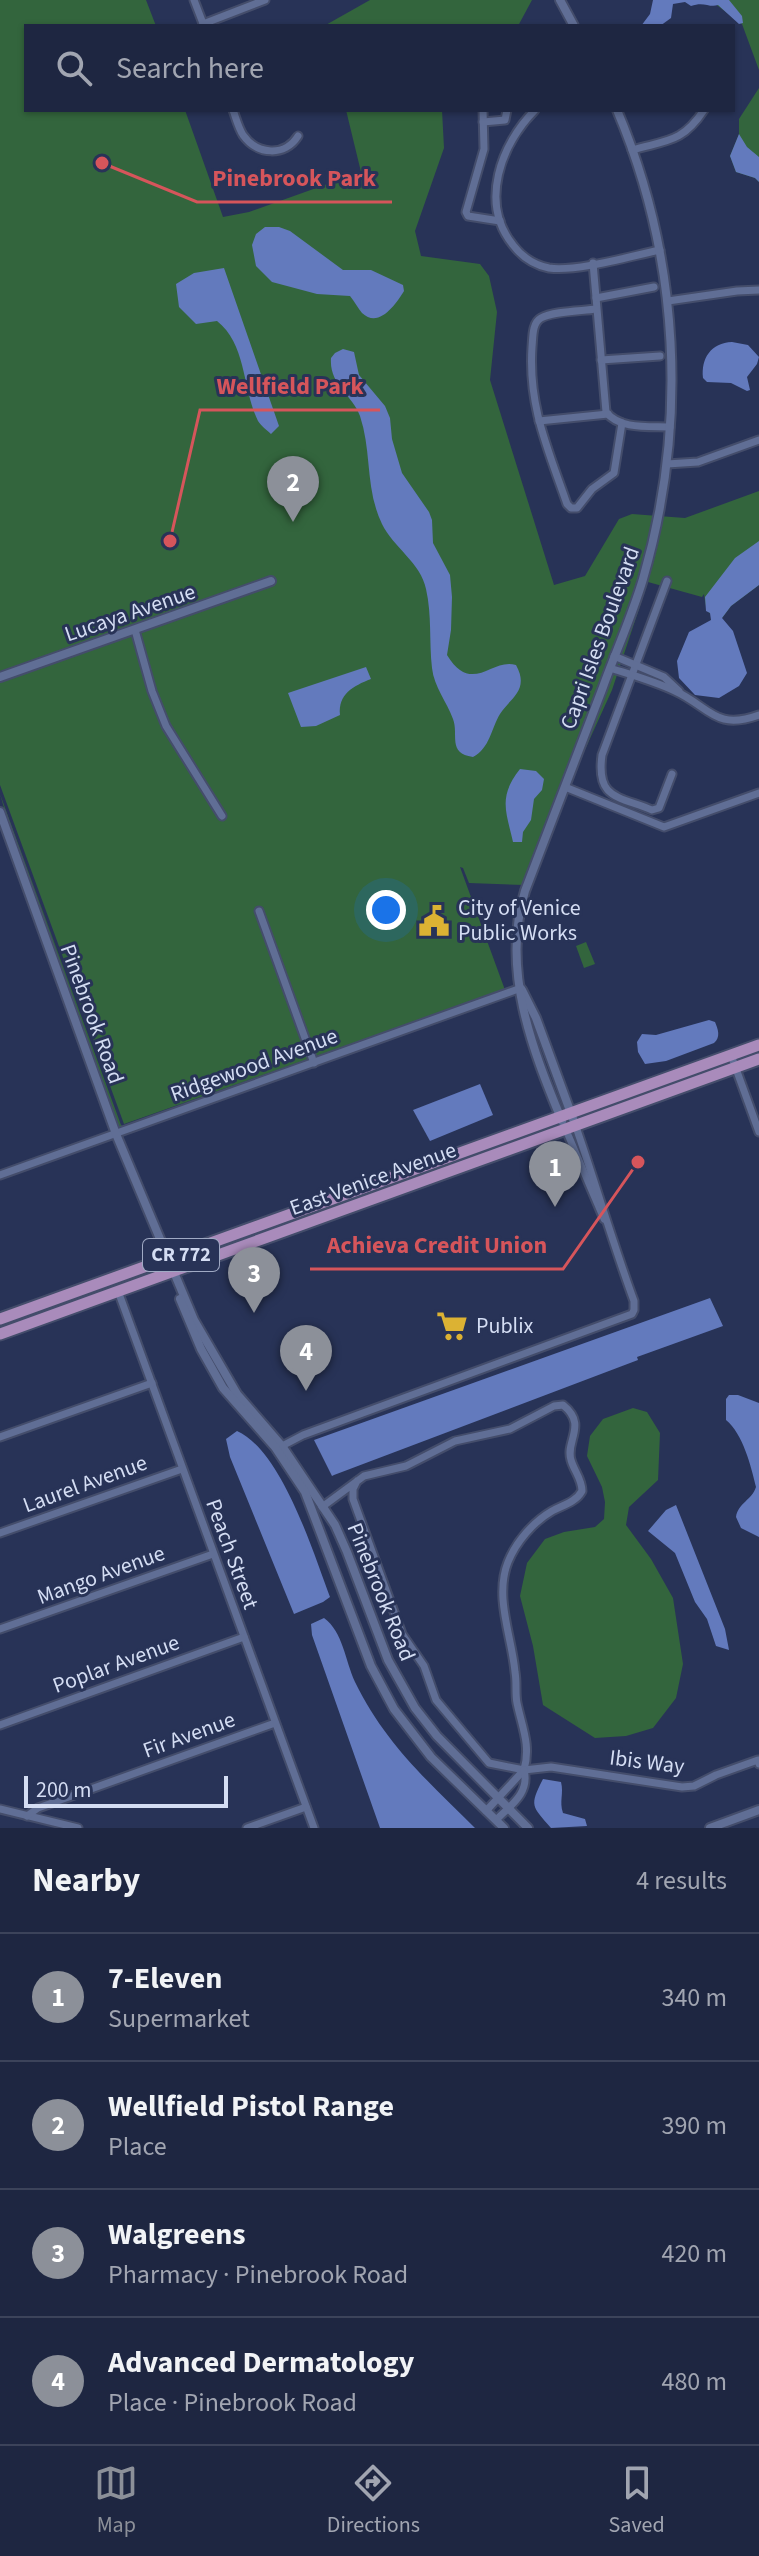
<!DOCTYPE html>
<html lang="en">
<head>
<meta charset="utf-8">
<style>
	body { margin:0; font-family:"Source Sans 3",sans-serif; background:#2b324c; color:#f1f3f6 }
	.scale { position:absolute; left:24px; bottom:20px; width:204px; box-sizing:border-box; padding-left:8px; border:4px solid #d4ddf3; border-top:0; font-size:22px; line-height:28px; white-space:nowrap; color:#d4ddf3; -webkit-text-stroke:6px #283357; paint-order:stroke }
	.you { position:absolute; left:386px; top:910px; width:28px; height:28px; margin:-20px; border:6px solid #fff; border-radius:50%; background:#1a73e8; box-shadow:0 0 0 12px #1a73e833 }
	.badge { display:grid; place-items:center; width:52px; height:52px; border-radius:50%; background:#8c9099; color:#fff; font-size:26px; font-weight:700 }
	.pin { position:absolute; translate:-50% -66px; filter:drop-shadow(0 2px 4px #0008) }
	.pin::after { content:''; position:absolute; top:42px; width:28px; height:24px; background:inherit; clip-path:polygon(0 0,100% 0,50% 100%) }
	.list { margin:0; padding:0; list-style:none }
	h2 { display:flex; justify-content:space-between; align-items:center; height:104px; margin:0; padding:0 32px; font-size:34px }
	h2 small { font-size:26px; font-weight:400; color:#a1a5b1 }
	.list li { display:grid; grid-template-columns:52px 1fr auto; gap:24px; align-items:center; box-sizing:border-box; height:128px; padding:0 32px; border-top:2px solid #3c435a }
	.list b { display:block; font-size:30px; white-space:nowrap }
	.list p { margin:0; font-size:26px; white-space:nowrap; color:#a1a5b1 }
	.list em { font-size:26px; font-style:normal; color:#a1a5b1 }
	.icon { flex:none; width:44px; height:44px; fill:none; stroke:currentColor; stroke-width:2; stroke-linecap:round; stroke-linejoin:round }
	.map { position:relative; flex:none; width:759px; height:1828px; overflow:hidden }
	.search { position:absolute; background:#1e2641; box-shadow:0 2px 6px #0004; left:24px; right:24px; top:24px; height:88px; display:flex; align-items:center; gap:20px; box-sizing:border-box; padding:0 28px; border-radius:0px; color:#a1a5b1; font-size:30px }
	.sheet { height:616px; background:#1e2641 }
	nav { display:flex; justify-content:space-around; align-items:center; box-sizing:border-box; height:112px; border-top:2px solid #3c435a; background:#1e2641; font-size:22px; color:#a1a5b1 }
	nav a { display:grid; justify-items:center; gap:4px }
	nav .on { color:#8c9099 }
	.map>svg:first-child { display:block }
	.green { fill:#33653d }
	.water { fill:#637abd }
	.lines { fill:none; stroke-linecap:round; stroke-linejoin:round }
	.minor-casing { stroke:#444d6b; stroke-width:11 }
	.tertiary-casing { stroke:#444d6b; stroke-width:12 }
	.primary-casing { stroke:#444d6b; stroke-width:15 }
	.minor { stroke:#606e95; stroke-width:7 }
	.tertiary { stroke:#606e95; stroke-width:8 }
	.primary { stroke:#a98bbb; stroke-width:11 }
	.labels { text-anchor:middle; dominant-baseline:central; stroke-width:6; stroke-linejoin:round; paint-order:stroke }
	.shield { fill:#283357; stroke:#a0aac4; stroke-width:2 }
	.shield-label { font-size:20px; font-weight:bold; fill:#d4ddf3 }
	.street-label { font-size:22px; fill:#d4ddf3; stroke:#283357 }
	.poi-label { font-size:22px; fill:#d4ddf3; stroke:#283357; text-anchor:start }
	.leader { fill:none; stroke:#d6555b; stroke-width:3 }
	.callout-dot { fill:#d6555b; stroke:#283357; stroke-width:3 }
	.callout-label { font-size:24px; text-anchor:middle; font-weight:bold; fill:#d6555b; stroke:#283357; stroke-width:6; stroke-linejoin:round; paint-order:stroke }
</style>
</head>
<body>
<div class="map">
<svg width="759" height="1828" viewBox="0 0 759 1828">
	<rect width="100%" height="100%" fill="#283357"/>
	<g class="green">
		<path d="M0,0H146L156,26H26V110H185L223,217L249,212L361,172L346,110H442L444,148L415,231L421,256L480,264L489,276L497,312L490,380L554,585L585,576L619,519L632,514L685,518L759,491V585L731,606L722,618C706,616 706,608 704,594L702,597L648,582L612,690L574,774L632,599L524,885L469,883L463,868L460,867L505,990L124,1124L0,785Z"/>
		<path d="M370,0H532L518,26H324Z"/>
		<path d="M710,0H759V70L742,24Z"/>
		<path d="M759,88V182L755,178L736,172L730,156L739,134V119Z"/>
		<path d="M0,794L121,1125L125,1128L119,1131L11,832Z"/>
		<path d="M586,942L595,964L584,968L576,946Z"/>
		<path d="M633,1408L647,1412L660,1433L658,1480L629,1507L626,1525L651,1559L673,1598L683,1664L676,1698L653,1728L626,1736L595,1738L543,1705L533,1646L520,1596L527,1563L545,1539L564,1532L595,1527L604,1519L605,1502L602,1487L587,1456L590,1436L603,1419Z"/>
	</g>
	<g class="water">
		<path d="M653,0H729L742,16L743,23L739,24L718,5C709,8 704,1 691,6L685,2L673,4L671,18L660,26H641L650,14Z"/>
		<path d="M739,134L747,147L759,157V182L755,178L736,172L730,156Z"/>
		<path d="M265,227H279L290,231L343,270H371L403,285L404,291C396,304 379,329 362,313C358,308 354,301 350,296L317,294L272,282L256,266L252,245L256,234Z"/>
		<path d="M224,268L279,426L271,434C267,430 261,426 258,421C242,388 247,345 217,321L196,324L179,307L176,284L194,273Z"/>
		<path d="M732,342L748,345L759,357L757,364L747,377L750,390L747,391L731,383L707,382L703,378C701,358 711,343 732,342Z"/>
		<path d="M343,349L354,352L359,375L385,406L390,418L392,439L402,473L429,512L432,520L433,543L450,575L452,597L451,630L447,655C472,696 492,657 516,665C530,690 510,698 500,714C491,729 490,748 473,757C447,753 459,735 453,719C447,702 434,687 432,668C429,642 432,615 426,589C421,563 393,547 382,524C365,489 372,452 360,416C352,394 329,385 331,358L335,353Z"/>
		<path d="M759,541V585L731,606L722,618L733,631L747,673L739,686L719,698L695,695L679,678L677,661L689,632L711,620L710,613L706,611L705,597L735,558Z"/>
		<path d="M366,667L371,679C353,686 338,694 340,715L316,726L301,727L288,693Z"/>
		<path d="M520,769L536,771L544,779L542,790L534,799L531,820L523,832L522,842H513C506,811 498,797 520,769Z"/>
		<path d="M709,1020L715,1022C718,1029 721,1037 714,1043L666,1061L645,1064L638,1052L637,1042L642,1034L656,1035Z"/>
		<path d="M480,1084L493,1115L430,1141L413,1110Z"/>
		<path d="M710,1298L723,1326L637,1357L638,1360L334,1475L332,1476L314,1440Z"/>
		<path d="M729,1395H738L759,1403V1537L741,1528L736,1517C738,1503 752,1500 756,1487C751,1466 743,1434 726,1420V1399Z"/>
		<path d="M237,1431C282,1451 313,1552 330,1597L323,1602L294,1614L230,1457L226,1439Z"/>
		<path d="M676,1505L725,1629L729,1650L716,1646L707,1619L695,1602L675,1553L648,1531L666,1510Z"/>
		<path d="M324,1618C343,1632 345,1660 355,1682C386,1745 427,1780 475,1828H380L312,1635L311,1624Z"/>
		<path d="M543,1779L561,1782C564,1794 559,1801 563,1813L585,1819L587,1826L551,1828C532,1806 529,1806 543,1779Z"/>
	</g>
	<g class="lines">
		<defs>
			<g id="minor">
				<path d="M194,0L204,26"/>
				<path d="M203,24L265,0"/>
				<path d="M233,110C236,118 238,127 243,135C257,155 285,157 298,136"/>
				<path d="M483,110L484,149L466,212L468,216L500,221"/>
				<path d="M535,110C501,144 479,203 513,245C522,257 534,265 549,268C577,272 631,256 660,250"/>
				<path d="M483,122L505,120L507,110"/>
				<path d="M632,150C667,140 682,143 704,110"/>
				<path d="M593,263L606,412C620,430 650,426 670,427"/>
				<path d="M596,298L654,287"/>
				<path d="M668,301L737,291L759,290"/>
				<path d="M596,309C582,311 553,311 541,318C532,323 533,337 532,347C528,406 548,449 567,504L571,508H577L592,489L614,473L622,423"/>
				<path d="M601,360L660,356"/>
				<path d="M539,421L608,414"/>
				<path d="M667,464L698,462L759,440"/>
				<path d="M667,581L602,755C596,799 618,796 652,810L659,808L672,774"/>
				<path d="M135,630L152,691L166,726L222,816"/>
				<path d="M614,656L664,677L679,691"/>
				<path d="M610,668C632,675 654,681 675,691C710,707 715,731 759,715"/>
				<path d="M565,787L664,827L759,793"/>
				<path d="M259,911L314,1063"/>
				<path d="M731,1055L759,1132"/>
				<path d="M566,1130L604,1219"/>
				<path d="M0,1175L521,988"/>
				<path d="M118,1291L314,1828"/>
				<path d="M0,1437L152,1383"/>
				<path d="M282,1446L303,1435L632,1314L634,1310V1301C613,1244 596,1185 576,1127"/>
				<path d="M322,1507L364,1476L406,1466L455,1441L510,1429L554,1406L563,1405C588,1425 565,1441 571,1460C574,1471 582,1479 582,1491C576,1502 563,1505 552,1511C533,1522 516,1542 508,1562C494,1597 512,1637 515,1672C517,1683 515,1693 517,1703C522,1727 531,1745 524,1770L489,1763L436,1700L424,1666L402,1634L353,1499V1489L357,1481"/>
				<path d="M0,1533L182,1469"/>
				<path d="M0,1629L213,1554"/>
				<path d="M0,1725L244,1637"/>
				<path d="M524,1770L551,1767L682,1787L694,1786L716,1775L758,1760L759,1764"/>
				<path d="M0,1809L78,1828"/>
				<path d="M486,1811L524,1770"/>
				<path d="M27,1816L38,1808L275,1723"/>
				<path d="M496,1820C511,1805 530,1793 524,1770"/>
				<path d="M247,1828L306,1807"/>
			</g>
			<g id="tertiary">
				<path d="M560,0L574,26"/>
				<path d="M0,677L271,581"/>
				<path d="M0,812L116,1134L194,1320L237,1394L282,1446L335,1525L347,1552L388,1660L415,1708L437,1736L528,1828"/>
				<path d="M522,990L536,1018L576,1127"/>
				<path d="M562,1121C532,1049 501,969 525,891C551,823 577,755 603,687C616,651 632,616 643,579C688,424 680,259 617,110"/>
				<path d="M180,1299L201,1349L223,1388L275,1447L305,1492L371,1666L394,1709L431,1757L504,1828"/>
				<path d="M710,1828L759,1810"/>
			</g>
			<g id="primary">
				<path d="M0,1319L759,1045"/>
				<path d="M0,1334L759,1059"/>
			</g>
		</defs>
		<use href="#minor" class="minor-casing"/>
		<use href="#tertiary" class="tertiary-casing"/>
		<use href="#primary" class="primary-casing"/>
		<use href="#minor" class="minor"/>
		<use href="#tertiary" class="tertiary"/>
		<use href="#primary" class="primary"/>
	</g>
	<defs>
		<symbol id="civic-bare" viewBox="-9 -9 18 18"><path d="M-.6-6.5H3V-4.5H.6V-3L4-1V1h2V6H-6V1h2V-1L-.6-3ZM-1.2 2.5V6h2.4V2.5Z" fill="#dcb233" stroke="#283357" stroke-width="2.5" paint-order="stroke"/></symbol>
		<symbol id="supermarket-bare" viewBox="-9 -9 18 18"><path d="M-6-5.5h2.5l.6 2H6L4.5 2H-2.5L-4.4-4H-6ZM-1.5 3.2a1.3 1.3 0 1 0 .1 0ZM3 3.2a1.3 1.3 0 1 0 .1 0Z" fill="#dcb233" stroke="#283357" stroke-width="2.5" paint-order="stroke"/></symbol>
	</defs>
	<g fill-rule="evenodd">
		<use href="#civic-bare" x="412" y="899" width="44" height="44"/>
		<use href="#supermarket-bare" x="430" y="1304" width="44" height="44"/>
	</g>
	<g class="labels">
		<rect class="shield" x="143" y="1239" width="76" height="32" rx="6"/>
		<g class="shield-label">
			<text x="181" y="1255">CR 772</text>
		</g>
		<g class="street-label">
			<text transform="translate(130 613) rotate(-19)">Lucaya Avenue</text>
			<text transform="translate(600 638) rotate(-70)">Capri Isles Boulevard</text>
			<text transform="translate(92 1014) rotate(70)">Pinebrook Road</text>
			<text transform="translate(254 1065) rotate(-20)">Ridgewood Avenue</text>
			<text transform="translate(373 1179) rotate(-20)">East Venice Avenue</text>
			<text transform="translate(85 1484) rotate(-20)">Laurel Avenue</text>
			<text transform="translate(232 1554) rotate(70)">Peach Street</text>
			<text transform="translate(101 1575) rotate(-20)">Mango Avenue</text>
			<text transform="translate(381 1592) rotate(68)">Pinebrook Road</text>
			<text transform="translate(116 1664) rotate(-20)">Poplar Avenue</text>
			<text transform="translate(189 1735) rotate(-20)">Fir Avenue</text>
			<text transform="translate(647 1762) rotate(7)">Ibis Way</text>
		</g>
		<g class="poi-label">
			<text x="458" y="908">City of Venice<tspan x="458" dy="25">Public Works</tspan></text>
			<text x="476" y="1326">Publix</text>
		</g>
	</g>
	<path class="leader" d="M102 163L197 202H392M170 541L200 410H380M638 1162L563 1269H310"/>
	<g class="callout-dot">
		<circle cx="102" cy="163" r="8"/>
		<circle cx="170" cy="541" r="8"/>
		<circle cx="638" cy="1162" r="8"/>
	</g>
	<g class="callout-label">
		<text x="294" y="186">Pinebrook Park</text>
		<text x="290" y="394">Wellfield Park</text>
		<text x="437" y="1253">Achieva Credit Union</text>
	</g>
</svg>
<div class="scale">200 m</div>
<div class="you"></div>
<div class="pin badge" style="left:555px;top:1207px">1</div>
<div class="pin badge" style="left:293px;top:522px">2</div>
<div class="pin badge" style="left:254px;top:1313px">3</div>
<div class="pin badge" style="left:306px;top:1391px">4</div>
<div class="search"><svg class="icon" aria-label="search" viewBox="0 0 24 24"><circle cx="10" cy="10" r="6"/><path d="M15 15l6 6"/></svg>Search here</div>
</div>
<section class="sheet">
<h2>Nearby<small>4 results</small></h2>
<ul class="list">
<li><span class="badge">1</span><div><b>7-Eleven</b><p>Supermarket</p></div><em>340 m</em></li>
<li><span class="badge">2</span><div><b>Wellfield Pistol Range</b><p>Place</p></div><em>390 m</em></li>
<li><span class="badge">3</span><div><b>Walgreens</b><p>Pharmacy · Pinebrook Road</p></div><em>420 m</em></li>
<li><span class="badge">4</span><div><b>Advanced Dermatology</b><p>Place · Pinebrook Road</p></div><em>480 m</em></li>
</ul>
</section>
<nav>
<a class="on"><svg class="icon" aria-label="map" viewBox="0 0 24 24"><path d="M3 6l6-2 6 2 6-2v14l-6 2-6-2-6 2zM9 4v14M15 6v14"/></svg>Map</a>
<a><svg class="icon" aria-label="directions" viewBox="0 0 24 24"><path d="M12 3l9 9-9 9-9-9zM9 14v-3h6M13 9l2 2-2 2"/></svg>Directions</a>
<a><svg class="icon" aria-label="saved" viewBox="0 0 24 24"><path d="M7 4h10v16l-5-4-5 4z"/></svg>Saved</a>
</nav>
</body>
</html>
